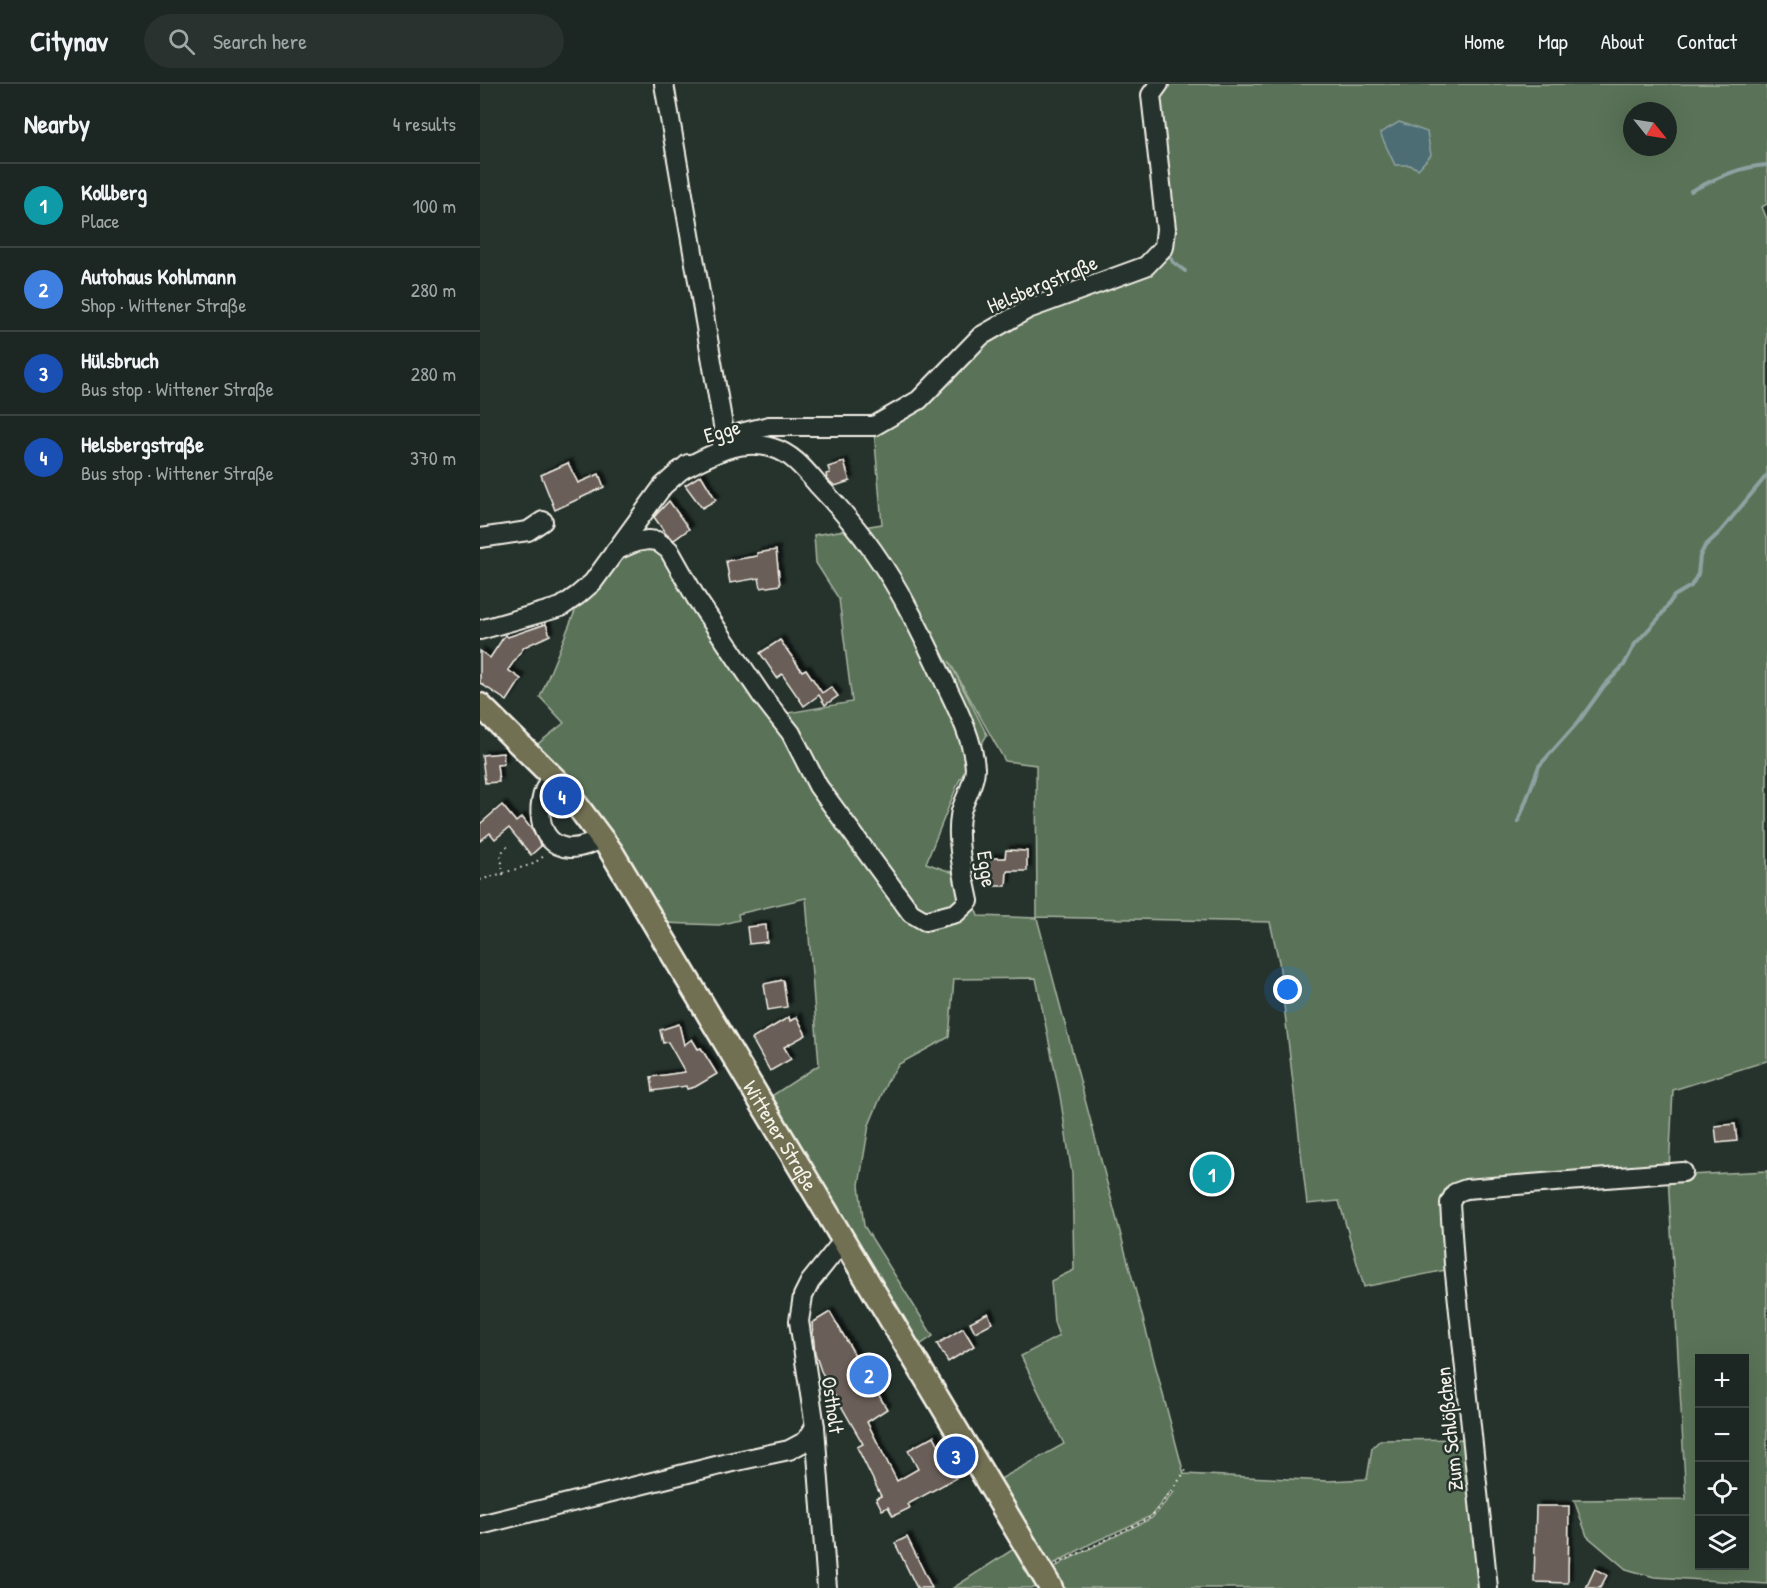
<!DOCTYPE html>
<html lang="en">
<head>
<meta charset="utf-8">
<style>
	body { margin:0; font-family:"Patrick Hand",sans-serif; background:#29322f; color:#f1f3f6 }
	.controls { position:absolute; right:18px; bottom:18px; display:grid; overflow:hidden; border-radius:0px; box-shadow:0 6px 24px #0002 }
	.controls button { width:54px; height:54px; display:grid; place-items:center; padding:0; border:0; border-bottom:2px solid #3a4340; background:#1c2622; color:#f1f3f6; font:30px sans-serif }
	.compass { position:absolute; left:1143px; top:18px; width:54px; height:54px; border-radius:50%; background:#1c2622; box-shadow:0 6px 24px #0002; rotate:120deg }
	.you { position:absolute; left:808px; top:906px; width:21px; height:21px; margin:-15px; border:4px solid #fff; border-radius:50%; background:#1a73e8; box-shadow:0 0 0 9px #1a73e833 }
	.badge { display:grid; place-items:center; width:39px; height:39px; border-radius:50%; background:#d93025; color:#fff; font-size:20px; font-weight:700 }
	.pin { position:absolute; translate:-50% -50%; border:3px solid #fff; box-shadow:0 2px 6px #0006 }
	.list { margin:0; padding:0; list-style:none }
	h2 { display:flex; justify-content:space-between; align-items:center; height:78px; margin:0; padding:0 24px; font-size:26px }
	h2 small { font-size:20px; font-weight:400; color:#a0a5a5 }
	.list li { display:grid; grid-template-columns:39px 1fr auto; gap:18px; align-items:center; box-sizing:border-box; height:84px; padding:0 24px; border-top:2px solid #3a4340 }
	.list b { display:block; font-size:22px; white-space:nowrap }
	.list p { margin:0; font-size:20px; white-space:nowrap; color:#a0a5a5 }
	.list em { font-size:20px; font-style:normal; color:#a0a5a5 }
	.icon { flex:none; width:33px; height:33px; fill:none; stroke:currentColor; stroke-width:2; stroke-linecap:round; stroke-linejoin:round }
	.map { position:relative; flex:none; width:1287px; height:1504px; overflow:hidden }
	header { display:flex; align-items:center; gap:36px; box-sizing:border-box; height:84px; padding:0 30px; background:#1c2622; border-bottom:2px solid #3a4340 }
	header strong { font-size:28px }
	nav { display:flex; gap:33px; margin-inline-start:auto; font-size:21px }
	.search { width:420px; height:54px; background:#29322f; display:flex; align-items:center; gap:15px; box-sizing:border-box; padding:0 21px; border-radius:33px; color:#a0a5a5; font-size:22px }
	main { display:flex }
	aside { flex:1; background:#1c2622 }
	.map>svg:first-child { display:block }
	.green { fill:#5a7359; stroke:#a7b2a0; stroke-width:1.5; fill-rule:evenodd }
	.water { fill:#4c6d73; stroke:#8fa2a2; stroke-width:1.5 }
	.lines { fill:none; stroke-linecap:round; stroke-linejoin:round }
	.stream { stroke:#8fa2a2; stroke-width:4 }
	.building { fill:#6b5e59; stroke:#f4f1e8; stroke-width:1.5; filter:url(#shadow) }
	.minor-casing { stroke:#f4f1e8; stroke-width:22 }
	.major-casing { stroke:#f4f1e8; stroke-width:27 }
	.path { stroke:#f4f1e8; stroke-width:2; stroke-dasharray:1.5 4.5; stroke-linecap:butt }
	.minor { stroke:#26332d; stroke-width:18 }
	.major { stroke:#716f52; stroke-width:22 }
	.labels { text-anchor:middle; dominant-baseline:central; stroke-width:5; stroke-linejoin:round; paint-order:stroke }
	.street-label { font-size:21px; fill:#f4f1e8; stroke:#26332d }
</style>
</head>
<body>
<header>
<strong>Citynav</strong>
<div class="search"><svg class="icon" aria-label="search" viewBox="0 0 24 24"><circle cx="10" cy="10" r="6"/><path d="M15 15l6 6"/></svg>Search here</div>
<nav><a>Home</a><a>Map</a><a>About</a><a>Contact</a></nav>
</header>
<main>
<aside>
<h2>Nearby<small>4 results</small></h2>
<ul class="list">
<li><span class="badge" style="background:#0f9aa8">1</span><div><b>Kollberg</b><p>Place</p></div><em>100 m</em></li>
<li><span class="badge" style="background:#3f7fe0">2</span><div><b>Autohaus Kohlmann</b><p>Shop · Wittener Straße</p></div><em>280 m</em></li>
<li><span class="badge" style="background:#1a4fb4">3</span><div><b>Hülsbruch</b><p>Bus stop · Wittener Straße</p></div><em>280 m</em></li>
<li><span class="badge" style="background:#1a4fb4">4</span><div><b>Helsbergstraße</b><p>Bus stop · Wittener Straße</p></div><em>370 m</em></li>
</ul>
</aside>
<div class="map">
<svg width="1287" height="1504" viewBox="0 0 1287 1504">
	<defs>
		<filter id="shadow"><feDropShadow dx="4" dy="-4" stdDeviation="1.5" flood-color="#0009"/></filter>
	</defs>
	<rect width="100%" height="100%" fill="#26332d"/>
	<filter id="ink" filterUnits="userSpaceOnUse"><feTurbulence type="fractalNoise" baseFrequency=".0167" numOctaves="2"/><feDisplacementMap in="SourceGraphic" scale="12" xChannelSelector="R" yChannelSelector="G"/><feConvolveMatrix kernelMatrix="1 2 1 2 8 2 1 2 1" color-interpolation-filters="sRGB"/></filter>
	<g filter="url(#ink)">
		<g class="green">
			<path d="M682,0H1287V120L1282,123L1287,135V977L1193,1006L1189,1086L980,1104L971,1185L884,1203L859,1117L827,1120L799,878L790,838L557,833L556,681L525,677L469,577L507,651L479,697L446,779L485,793L498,832L557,834L704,1390L848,1397L887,1395L892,1364L900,1356L990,1355L1004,1504H581L570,1487L585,1477L672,1434L694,1408L691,1407L671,1432L612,1459L568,1483L515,1398L584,1360L541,1272L579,1252L574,1238L571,1197L594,1186L592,1090L580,1012L556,894L474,895L469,953L419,980L407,998L389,1041L379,1101L384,1142L453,1252L437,1263L290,1013L339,981L326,814L258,830L259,836L239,841L182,839L54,663L84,639L60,613L100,515L140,469L156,461L185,468L291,632L372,618L359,515L336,479L334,451L402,440L394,347L501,258L548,230L684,170L675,11ZM1152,27H1188V63H1152Z"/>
			<path d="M1287,1087V1500L1174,1493L1146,1485L1107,1452L1094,1416L1206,1415L1188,1092ZM1220,1274H1264V1482H1220Z"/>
			<path d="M535,1464L559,1504H473Z"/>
		</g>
		<path class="water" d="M919,38L947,48L951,71L938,85L930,81H915L900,49Z"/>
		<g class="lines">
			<g class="stream">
				<path d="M1211,107C1237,94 1258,83 1287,81"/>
				<path d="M693,156L695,147"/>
				<path d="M689,170L693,178L705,187"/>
				<path d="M1038,738L1059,682L1099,637L1124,602L1144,581L1155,560L1179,534L1194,512L1211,502L1218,490L1220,472L1225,462L1240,448L1287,391"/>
			</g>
		</g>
		<g class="building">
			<path d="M364,378L370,397L355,402L347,395L346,390L350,389L348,383Z"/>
			<path d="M88,379L98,399L119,390L124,403L75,426L61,391Z"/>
			<path d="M221,391L236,416L222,424L205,401Z"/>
			<path d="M189,417L209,445L194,456L186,450L174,433Z"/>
			<path d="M296,466L300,501L281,504L279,494L250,499L246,477L277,472V469Z"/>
			<path d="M66,540L70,551L44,563L28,586L41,595L27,617L0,599V567L10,574L25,551L28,553Z"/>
			<path d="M300,556L322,587L326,585L342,609L351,603L358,612L345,621L339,611L324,622L302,590L297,594L280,569Z"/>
			<path d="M23,669L24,680L17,681L19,698L5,699L2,671Z"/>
			<path d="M22,721L36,738L42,733L52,746L61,762L51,771L29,744L15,755L10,749L0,757V740Z"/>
			<path d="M526,766L547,767V787H527L526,802H505L506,774H525Z"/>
			<path d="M286,841L287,858L269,860L267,843Z"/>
			<path d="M303,896L307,923L288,926L284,900Z"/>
			<path d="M309,933L310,937L317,933L326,951L304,963L311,975L290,987L272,955Z"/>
			<path d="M199,940L204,961L212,955L218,965L221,964L237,990L215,1003L207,1005L206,1002L173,1007L171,993L205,988L188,958L183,959L180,946Z"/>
			<path d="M1255,1040L1257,1057L1237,1059L1235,1042Z"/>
			<path d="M350,1228L383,1285H386L389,1291L391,1298L407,1325L387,1338L417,1397L438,1385L428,1366L454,1352L476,1394L428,1420L430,1424L413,1432L408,1423L402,1426L396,1414L401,1412L377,1363L383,1360L341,1287L335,1269L332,1239Z"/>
			<path d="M508,1229L512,1239L495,1248L490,1238Z"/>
			<path d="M483,1244L494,1262L468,1278L457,1260Z"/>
			<path d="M1056,1422H1089L1088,1499L1054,1498Z"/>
			<path d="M427,1453L452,1504H437L415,1459Z"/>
			<path d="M1115,1485L1127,1491L1120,1504H1106Z"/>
		</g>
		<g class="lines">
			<defs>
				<g id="minor">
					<path d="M184,0L245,353"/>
					<path d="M240,356L245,353L289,342H394L439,316L501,252L548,225L666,182L684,163L686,145L671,11L679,0"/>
					<path d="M0,454L48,447L63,437"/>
					<path d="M135,467L156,458L168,456L177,457L189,466L216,514L282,612L311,649L338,702L431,829L445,837L476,829L489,817C483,790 475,754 481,727C485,714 495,698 495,684C493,655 477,624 465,599C444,554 422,508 393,467C377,444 358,422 338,401C325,386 313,370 293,364C259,353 229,372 199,387"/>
					<path d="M0,546L81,523L98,511L113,498L183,402L208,380"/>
					<path d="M73,692C54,712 54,762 90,764C102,764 112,759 122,754"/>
					<path d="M0,1441L248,1379L309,1366L326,1357L335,1343"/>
					<path d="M347,1504L335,1343L319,1237L323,1212L330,1198L358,1163L365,1159"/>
					<path d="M1008,1504L974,1180L970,1119L975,1109L986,1105L1203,1088"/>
				</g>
				<g id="major">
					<path id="s1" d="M0,621L84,704L131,767L571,1504"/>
				</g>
			</defs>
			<use href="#minor" class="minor-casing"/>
			<use href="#major" class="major-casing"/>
			<g class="path">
				<path d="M23,791L21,769L29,761"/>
				<path d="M0,796L53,780L64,772"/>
				<path d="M577,1480L671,1433L691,1408L706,1386"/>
			</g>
			<use href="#minor" class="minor"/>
			<use href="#major" class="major"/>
		</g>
	</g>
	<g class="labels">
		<g class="street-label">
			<text transform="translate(562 200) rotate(-23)">Helsbergstraße</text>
			<text transform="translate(242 347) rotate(-16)">Egge</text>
			<text transform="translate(507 785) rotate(82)">Egge</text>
			<text stroke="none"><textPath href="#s1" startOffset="528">Wittener Straße</textPath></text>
			<text transform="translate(353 1321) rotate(82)">Ostholt</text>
			<text transform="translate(969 1345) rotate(-96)">Zum Schlößchen</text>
		</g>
	</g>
</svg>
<div class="controls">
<button>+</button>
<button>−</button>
<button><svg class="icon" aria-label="locate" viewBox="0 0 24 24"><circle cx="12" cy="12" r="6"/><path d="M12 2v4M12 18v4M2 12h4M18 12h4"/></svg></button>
<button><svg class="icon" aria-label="layers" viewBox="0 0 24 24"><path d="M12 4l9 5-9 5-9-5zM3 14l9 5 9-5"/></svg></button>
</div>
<svg class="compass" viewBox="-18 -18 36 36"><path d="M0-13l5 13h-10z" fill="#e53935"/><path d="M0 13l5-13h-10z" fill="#a0a5a5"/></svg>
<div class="you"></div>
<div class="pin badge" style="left:732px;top:1090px;background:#0f9aa8">1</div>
<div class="pin badge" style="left:389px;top:1291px;background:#3f7fe0">2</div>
<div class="pin badge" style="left:476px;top:1372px;background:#1a4fb4">3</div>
<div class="pin badge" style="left:82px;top:712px;background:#1a4fb4">4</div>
</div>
</main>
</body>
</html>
